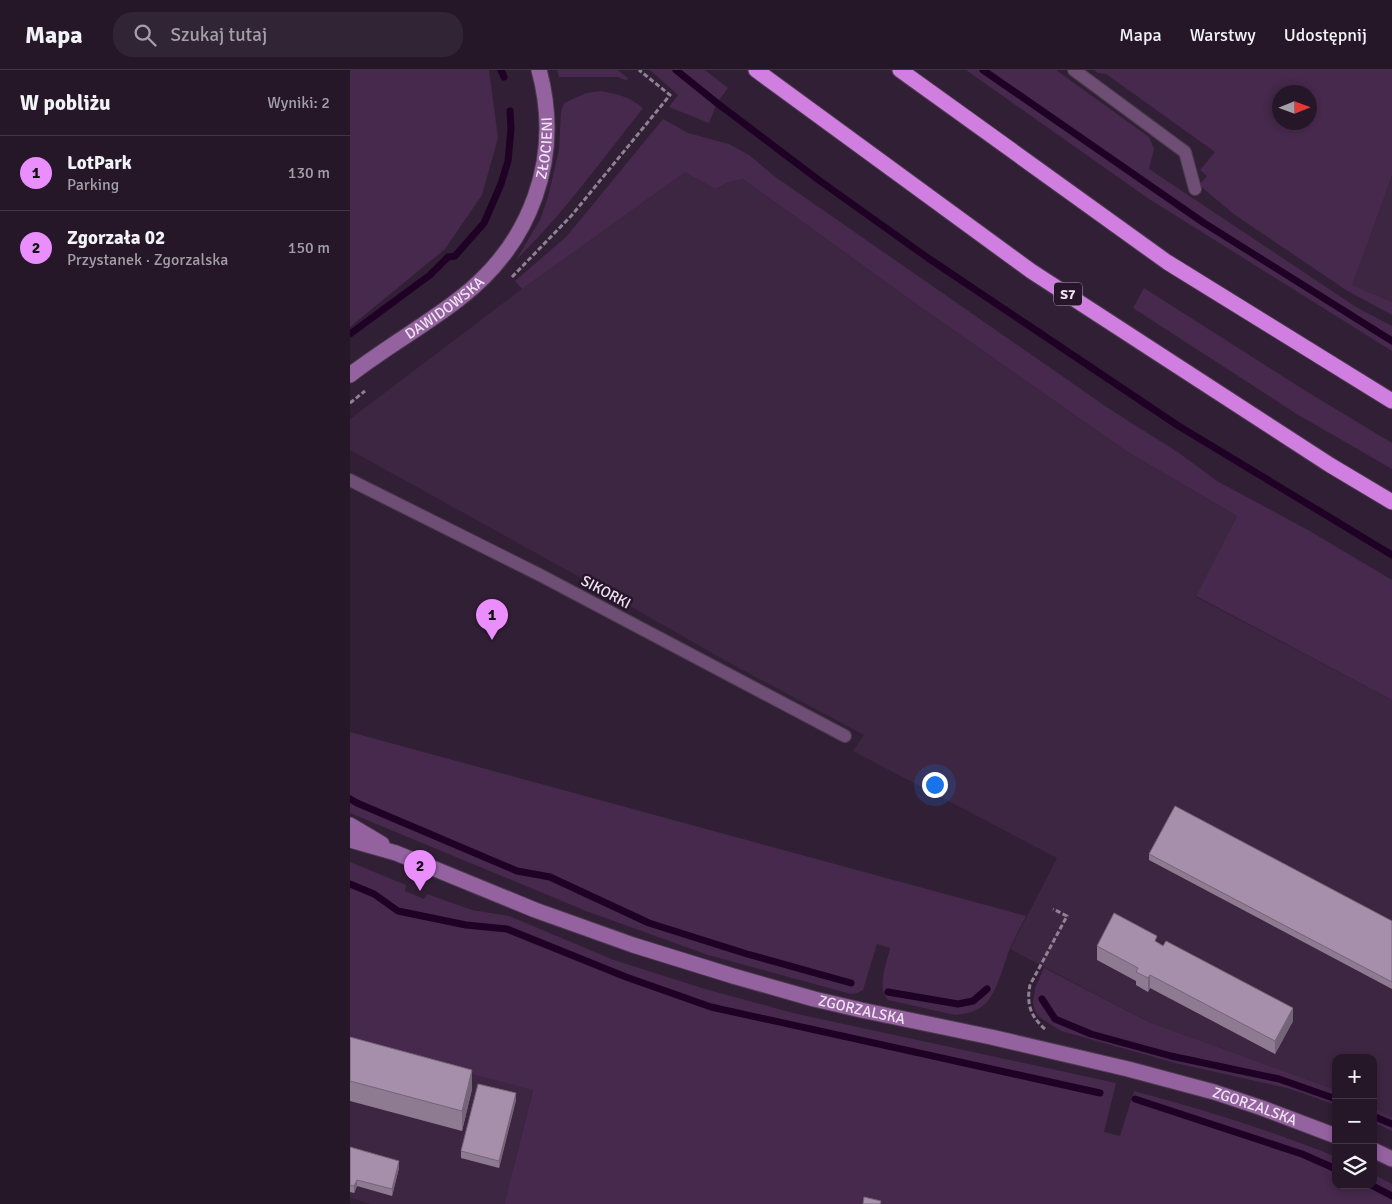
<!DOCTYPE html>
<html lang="pl">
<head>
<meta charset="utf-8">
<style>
	body { margin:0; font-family:Signika,sans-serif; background:#312434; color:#f1f3f6 }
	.controls { position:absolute; right:15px; bottom:15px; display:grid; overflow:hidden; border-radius:10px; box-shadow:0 2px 8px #0003 }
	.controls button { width:45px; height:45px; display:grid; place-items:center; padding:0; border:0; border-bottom:1px solid #423645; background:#251728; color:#f1f3f6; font:25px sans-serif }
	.compass { position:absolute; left:922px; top:15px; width:45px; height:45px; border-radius:50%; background:#251728; box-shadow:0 2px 8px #0003; rotate:89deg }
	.you { position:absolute; left:584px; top:714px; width:18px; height:18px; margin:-12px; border:4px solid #fff; border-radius:50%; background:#1a73e8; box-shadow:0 0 0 8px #1a73e833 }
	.badge { display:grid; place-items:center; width:32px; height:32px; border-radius:50%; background:#ea8dfd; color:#111; font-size:16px; font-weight:700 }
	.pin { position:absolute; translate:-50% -41px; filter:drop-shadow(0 1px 2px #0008) }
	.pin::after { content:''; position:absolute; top:26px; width:18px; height:15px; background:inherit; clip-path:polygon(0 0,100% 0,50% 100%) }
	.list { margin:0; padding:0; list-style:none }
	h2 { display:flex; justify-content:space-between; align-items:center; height:65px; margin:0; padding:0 20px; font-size:21px }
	h2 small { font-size:16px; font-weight:400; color:#a39fa8 }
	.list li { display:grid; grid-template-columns:32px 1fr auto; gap:15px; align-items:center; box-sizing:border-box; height:75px; padding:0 20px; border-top:1px solid #423645 }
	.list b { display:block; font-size:19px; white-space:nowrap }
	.list p { margin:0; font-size:16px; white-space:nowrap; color:#a39fa8 }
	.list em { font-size:16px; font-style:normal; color:#a39fa8 }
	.icon { flex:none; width:28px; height:28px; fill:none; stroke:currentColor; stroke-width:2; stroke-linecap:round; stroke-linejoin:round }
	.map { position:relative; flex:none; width:1042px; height:1134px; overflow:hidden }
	header { display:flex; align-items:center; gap:30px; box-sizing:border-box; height:70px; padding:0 25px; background:#251728; border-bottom:1px solid #423645 }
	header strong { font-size:24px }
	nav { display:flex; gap:28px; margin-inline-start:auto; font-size:18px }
	.search { width:350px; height:45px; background:#312434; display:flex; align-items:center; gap:12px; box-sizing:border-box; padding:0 18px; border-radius:20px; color:#a39fa8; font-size:19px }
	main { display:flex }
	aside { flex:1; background:#251728 }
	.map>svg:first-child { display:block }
	.built { fill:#3d2641 }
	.green { fill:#46294c; fill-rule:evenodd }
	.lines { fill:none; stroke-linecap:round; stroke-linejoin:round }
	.stream { stroke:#200126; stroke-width:7 }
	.lane-casing { stroke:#4c3a4f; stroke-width:14 }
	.secondary-casing { stroke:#4c3a4f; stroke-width:17 }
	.highway-casing { stroke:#4c3a4f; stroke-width:17 }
	.path { stroke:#908193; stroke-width:3; stroke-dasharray:5 2.5; stroke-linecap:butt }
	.lane { stroke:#6e4e74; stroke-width:12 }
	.secondary { stroke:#9562a0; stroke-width:15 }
	.highway { stroke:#d07fe0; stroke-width:15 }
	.wall { fill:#8e7b92 }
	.shaded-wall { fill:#746477 }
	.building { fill:#a58faa; stroke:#746477 }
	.labels { text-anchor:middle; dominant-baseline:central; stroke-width:5; stroke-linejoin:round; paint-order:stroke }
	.shield { fill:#27162b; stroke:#b3a6b6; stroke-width:1 }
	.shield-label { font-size:14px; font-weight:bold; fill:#efe3f1 }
	.street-label { font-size:15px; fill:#efe3f1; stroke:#27162b }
</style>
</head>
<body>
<header>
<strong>Mapa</strong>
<div class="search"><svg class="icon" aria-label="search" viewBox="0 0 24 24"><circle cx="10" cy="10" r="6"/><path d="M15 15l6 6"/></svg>Szukaj tutaj</div>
<nav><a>Mapa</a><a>Warstwy</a><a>Udostępnij</a></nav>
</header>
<main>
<aside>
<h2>W pobliżu<small>Wyniki: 2</small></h2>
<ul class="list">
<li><span class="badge">1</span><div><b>LotPark</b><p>Parking</p></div><em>130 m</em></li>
<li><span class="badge">2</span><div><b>Zgorzała 02</b><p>Przystanek · Zgorzalska</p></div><em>150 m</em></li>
</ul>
</aside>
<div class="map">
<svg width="1042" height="1134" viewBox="0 0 1042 1134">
	<rect width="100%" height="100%" fill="#311f35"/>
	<g class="built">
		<path d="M335,101L365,119L380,112L393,109L569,236L776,381L887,446L846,527L1042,630V1047L1023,1037V988H986V1020L799,952L660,879L707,788L503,681L514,665L376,591L224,504L0,380V349L172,219Z"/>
		<path d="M1042,106V232L1001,215Z"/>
		<path d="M0,972L183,1019L154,1134H21L0,1128Z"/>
	</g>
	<g class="green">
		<path d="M0,0H139L148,68L132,125L95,179L0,257Z"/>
		<path d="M207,0H268L279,9L275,10L268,7H209Z"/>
		<path d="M300,0H355L378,18L367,33L359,53L319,37L328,25Z"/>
		<path d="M616,0H706L799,67L804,79L799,99L1006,237L1042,256V281L799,129Z"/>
		<path d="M744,0H1042V106L1002,215L1042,232V245L996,220L885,145L849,115L857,106L850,100L865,82L756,4L748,3ZM929,22H959V52H929Z"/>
		<path d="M251,21C268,24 280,27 293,38C252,90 213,144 166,190L190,150L198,127L209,80L211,42L214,33L236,23Z"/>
		<path d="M313,49L338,63L379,74L399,85L424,106L761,340L829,383L867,411L958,460L1042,510V630L846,526L887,446L776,381L569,236L393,109L380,112L365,119L335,102L172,219L165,211L217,166Z"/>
		<path d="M794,218L959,323L1042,373V399L945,343L783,238Z"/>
		<path d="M0,662L676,846C671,856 665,867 660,878C654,893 647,924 634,935C625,942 616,944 605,945L538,930C526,917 537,893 540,878L527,874L513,920L507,923L501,924L358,885L236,841L0,743Z"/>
		<path d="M0,792L56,815L55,821L74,829L77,824L122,840L159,846L264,890L355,919L443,943L766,1013L754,1062L770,1066L784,1021C852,1039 920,1060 986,1087V1115H1023V1104L1042,1114V1134H154L183,1020L0,972Z"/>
		<path d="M694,898L799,952L986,1020V1035L937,1018L825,993L711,961L689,947L685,941L683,932L685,918Z"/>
		<path d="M1023,1037L1042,1047V1061L1023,1052Z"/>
	</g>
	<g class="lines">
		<g class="stream">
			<path d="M151,0L154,7"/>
			<path d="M326,0L367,33L470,111L578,188L827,355L1042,485"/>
			<path d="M633,0L854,153L1042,271"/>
			<path d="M0,264L80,205L98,187L105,186L134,153L151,114L158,91L161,59L160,41"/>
			<path d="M0,729L7,733L167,801L200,807L299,853L397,884L501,913"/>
			<path d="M0,814L24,824L48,841L116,855L157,859L276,907L361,937L750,1023"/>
			<path d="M538,922L608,934L623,931L637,919"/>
			<path d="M692,929L705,949L741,964L821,986L929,1009L986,1029"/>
			<path d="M785,1029L952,1084L986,1099"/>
			<path d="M1023,1046L1042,1054"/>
			<path d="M1021,1115L1042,1126"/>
		</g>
		<defs>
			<g id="lane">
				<path d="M724,0L835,82L845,119"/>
				<path d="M0,410L190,505L495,666"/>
			</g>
			<g id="secondary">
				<path id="s1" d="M0,305C35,278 74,256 109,229C181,174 213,88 189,0"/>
				<path d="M0,755L32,774"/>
				<path id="s2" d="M0,770L46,783L185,840L283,875L383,906L464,929L511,940L641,967L778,999L864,1022L912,1038L986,1066"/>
				<path d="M1023,1080L1042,1089"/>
			</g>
			<g id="highway">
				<path d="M406,0L681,201L980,395L1042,432"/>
				<path d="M550,0L817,192L1042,331"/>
			</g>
		</defs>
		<use href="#lane" class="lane-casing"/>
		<use href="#secondary" class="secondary-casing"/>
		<use href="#highway" class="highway-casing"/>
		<g class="path">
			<path d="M162,207L222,145L320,25L289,0"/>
			<path d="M0,333L15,321"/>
			<path d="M695,959C681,947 676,934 680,915L717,846L703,839"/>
		</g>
		<use href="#lane" class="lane"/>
		<use href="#secondary" class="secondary"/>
		<use href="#highway" class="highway"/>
	</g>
	<g class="wall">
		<path d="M799,784L1042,851V919L799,790Z"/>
		<path d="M807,872L943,951L925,984L800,918L798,922L786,915V911L747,890V876Z"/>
		<path d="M0,967L122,1019L112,1061L0,1031Z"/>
		<path d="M166,1030L149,1098L111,1088V1081Z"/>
		<path d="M0,1077L49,1098L42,1126L7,1116L4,1123L0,1122Z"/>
	</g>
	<g class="shaded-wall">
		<path d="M800,905V918L798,922V908Z"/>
		<path d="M943,938V951L925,984V971Z"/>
		<path d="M122,1000V1019L112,1061V1041Z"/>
		<path d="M166,1023V1030L149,1098V1091Z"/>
		<path d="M49,1091V1098L42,1126V1119Z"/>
		<path d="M7,1110V1116L4,1123V1116Z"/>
	</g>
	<g class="building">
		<path d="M825,736L1042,851V912L799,784Z"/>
		<path d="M764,843L807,866L805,871L813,876L816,871L943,938L925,971L800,905L798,908L786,902L788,898L747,876Z"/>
		<path d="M0,967L122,1000L112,1041L0,1011Z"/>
		<path d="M128,1014L166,1023L149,1091L111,1081Z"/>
		<path d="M0,1077L49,1091L42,1119L7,1110L4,1116L0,1115Z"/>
		<path d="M514,1127L531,1131L530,1134H513Z"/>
	</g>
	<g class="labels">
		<rect class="shield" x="704" y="212.5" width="28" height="23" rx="4"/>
		<g class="shield-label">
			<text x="718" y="224">S7</text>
		</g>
		<g class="street-label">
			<text stroke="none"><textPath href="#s1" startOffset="312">ZŁOCIENI</textPath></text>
			<text stroke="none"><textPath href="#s1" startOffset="116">DAWIDOWSKA</textPath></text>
			<text transform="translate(256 522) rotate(28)">SIKORKI</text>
			<text stroke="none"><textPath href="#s2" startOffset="540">ZGORZALSKA</textPath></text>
			<text stroke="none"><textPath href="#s2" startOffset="945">ZGORZALSKA</textPath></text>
		</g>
	</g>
</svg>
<div class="controls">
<button>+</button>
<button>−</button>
<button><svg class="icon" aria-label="layers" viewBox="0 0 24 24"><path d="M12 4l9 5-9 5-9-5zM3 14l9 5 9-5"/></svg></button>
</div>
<svg class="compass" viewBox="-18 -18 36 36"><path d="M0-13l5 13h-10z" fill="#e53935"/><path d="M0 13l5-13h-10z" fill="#a39fa8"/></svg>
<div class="you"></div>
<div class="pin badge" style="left:142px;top:570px">1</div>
<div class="pin badge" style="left:70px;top:821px">2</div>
</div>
</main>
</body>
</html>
